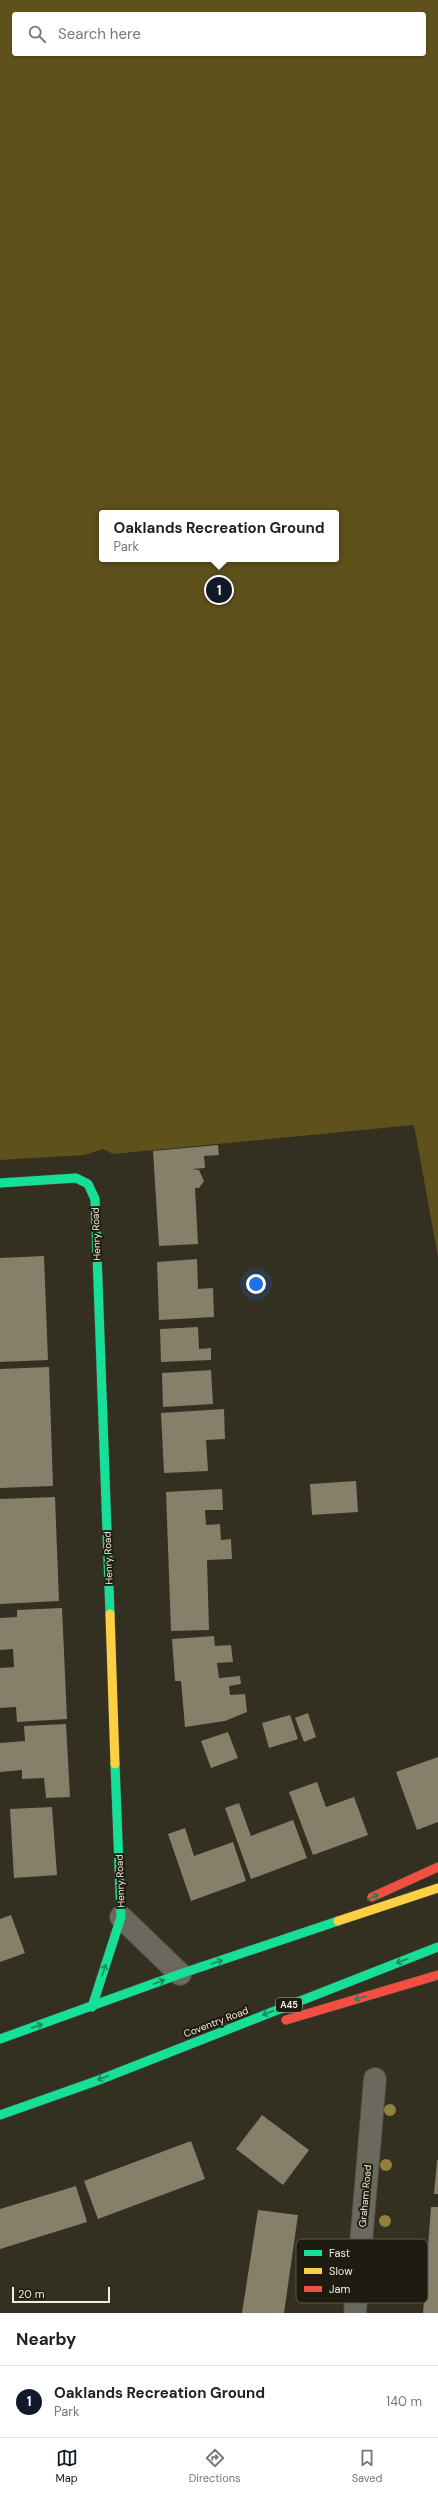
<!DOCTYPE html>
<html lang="en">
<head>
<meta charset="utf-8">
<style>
	body { margin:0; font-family:"DM Sans",sans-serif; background:#f2f2f2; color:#222 }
	.scale { position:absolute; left:12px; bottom:10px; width:98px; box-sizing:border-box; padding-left:4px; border:2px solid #f1edde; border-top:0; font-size:11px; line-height:14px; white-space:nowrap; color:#f1edde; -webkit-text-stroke:3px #1e1b10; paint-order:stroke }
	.you { position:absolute; left:256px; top:1284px; width:14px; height:14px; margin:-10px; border:3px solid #fff; border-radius:50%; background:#1a73e8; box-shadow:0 0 0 6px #1a73e833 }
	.badge { display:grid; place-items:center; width:26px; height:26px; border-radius:50%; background:#111827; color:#fff; font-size:13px; font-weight:700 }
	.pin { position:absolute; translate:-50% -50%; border:2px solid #fff; box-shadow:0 1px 4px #0006 }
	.popup { position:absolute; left:99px; top:510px; width:240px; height:52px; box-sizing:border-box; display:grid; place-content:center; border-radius:4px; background:#fff; filter:drop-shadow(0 1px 3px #0005); font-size:13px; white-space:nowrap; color:#767676 }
	.popup b { font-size:15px; color:#222 }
	.popup::after { content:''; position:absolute; left:50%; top:100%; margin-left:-8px; border:8px solid transparent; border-top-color:#fff }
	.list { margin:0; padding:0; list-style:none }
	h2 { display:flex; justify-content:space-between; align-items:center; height:52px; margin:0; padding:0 16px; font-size:17px }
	h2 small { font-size:13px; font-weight:400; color:#767676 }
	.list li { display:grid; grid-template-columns:26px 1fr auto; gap:12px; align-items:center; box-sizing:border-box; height:72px; padding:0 16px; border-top:1px solid #e0e0e0 }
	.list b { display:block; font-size:15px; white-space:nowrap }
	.list p { margin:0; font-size:13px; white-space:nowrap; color:#767676 }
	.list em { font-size:13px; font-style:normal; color:#767676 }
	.icon { flex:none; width:22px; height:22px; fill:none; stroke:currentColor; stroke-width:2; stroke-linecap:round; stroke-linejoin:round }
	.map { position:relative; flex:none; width:438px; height:2313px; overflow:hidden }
	.search { position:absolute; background:#fff; box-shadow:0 1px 3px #0004; left:12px; right:12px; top:12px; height:44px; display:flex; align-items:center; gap:10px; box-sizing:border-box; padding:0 14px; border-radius:4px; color:#767676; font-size:15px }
	.sheet { height:124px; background:#fff }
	nav { display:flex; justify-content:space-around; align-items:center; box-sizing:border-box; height:56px; border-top:1px solid #e0e0e0; background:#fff; font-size:11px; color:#767676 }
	nav a { display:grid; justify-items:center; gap:2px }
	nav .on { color:#111827 }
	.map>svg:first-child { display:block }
	.green { fill:#5f511b; fill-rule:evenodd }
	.building { fill:#867f6a }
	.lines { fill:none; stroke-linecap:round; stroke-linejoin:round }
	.street-casing { stroke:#4d4a3e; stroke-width:24 }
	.fast-casing { stroke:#4d4a3e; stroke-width:10 }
	.slow-casing { stroke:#4d4a3e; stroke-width:10 }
	.jam-casing { stroke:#4d4a3e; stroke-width:10 }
	.street { stroke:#6b685d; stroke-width:22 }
	.fast { stroke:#16e098; stroke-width:9 }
	.slow { stroke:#ffcf43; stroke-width:9 }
	.jam { stroke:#f24e42; stroke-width:9 }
	.tree { fill:#92803f }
	.oneway { stroke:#1a875b }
	.labels { text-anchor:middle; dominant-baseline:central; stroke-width:4; stroke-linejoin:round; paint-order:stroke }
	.shield { fill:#1e1b10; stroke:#b2aea0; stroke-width:1 }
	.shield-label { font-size:9px; font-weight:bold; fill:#f1edde }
	.street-label { font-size:10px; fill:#f1edde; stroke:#1e1b10 }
	.key { fill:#1e1b10; stroke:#5d5a4e; stroke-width:1 }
	.key-label { font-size:11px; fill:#f1edde }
</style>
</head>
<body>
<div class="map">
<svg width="438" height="2313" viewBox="0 0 438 2313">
	<rect width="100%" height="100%" fill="#332f21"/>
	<path class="green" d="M0,0H438V1257L414,1125L113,1154L103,1149L84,1155L0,1160ZM14,14H424V54H14ZM102,513H336V559H102Z"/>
	<g class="building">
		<path d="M218,1145L219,1155L204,1156L205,1168L192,1169L199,1170L204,1181L199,1188H195L198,1244L159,1246L153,1151Z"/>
		<path d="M44,1256L48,1360L0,1362V1258Z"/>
		<path d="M197,1259L198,1289L213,1288L214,1317L159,1320L157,1262Z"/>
		<path d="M198,1327L199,1349L211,1348V1360L161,1362L160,1329Z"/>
		<path d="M49,1367L53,1486L0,1488V1369Z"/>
		<path d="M211,1370L213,1404L163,1407L162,1373Z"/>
		<path d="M224,1409L225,1439L206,1440L208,1471L164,1473L161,1413Z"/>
		<path d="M356,1481L358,1512L312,1515L310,1484Z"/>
		<path d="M222,1489L223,1510H205L206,1525L220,1524L221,1540L231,1539L232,1559L207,1560L209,1630L171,1631L166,1492Z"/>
		<path d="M55,1497L59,1601L0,1604V1499Z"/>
		<path d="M62,1608L67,1719L17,1722L16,1707L0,1708V1668L14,1667L13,1649L0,1650V1618L17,1617V1610Z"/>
		<path d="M214,1636L215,1646L231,1645L233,1662L217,1663L219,1678L240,1676L241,1684L229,1686L230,1695L245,1694L247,1712L225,1721L185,1727L181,1681H175L172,1639Z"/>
		<path d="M308,1713L316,1737L304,1742L295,1718Z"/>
		<path d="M290,1715L298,1739L269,1748L262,1723Z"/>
		<path d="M66,1724L70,1797L46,1798L44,1778L22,1779V1770L0,1772V1743L25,1741L24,1726Z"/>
		<path d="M228,1732L238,1758L211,1768L201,1741Z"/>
		<path d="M438,1757V1822L417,1830L396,1772Z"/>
		<path d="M317,1782L326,1807L354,1797L368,1835L313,1855L289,1792Z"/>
		<path d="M239,1803L251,1836L293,1820L307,1858L251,1879L225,1808Z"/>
		<path d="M52,1807L57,1875L14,1878L10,1809Z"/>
		<path d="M185,1828L194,1856L233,1842L246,1881L191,1901L168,1834Z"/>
		<path d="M11,1915L25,1953L0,1962V1919Z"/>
		<path d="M262,2115L309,2150L283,2185L236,2149Z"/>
		<path d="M191,2141L205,2179L98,2219L84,2181Z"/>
		<path d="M437,2160H438V2194H434Z"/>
		<path d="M76,2186L87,2222L0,2249V2209Z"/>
		<path d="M431,2207H438V2313H423Z"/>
		<path d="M258,2210L298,2215L284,2313H242Z"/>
	</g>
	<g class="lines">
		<defs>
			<g id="street">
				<path d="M121,1917L180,1974"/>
				<path d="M355,2313L375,2079"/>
			</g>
			<g id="fast">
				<path d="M0,1183L76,1178L88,1184L95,1199L110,1614"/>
				<path d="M92,2007L121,1917L115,1764"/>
				<path d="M0,2039L180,1974L338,1921"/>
				<path d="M0,2115L99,2080L438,1947"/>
			</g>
			<g id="slow">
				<path d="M110,1614L115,1764"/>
				<path d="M338,1921L438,1888"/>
			</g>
			<g id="jam">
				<path d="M372,1897L438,1867"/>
				<path d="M286,2020L438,1975"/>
			</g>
		</defs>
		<use href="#street" class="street-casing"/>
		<use href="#fast" class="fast-casing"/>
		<use href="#slow" class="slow-casing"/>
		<use href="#jam" class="jam-casing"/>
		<use href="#street" class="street"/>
		<use href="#fast" class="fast"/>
		<use href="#slow" class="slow"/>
		<use href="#jam" class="jam"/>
	</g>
	<g class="tree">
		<circle cx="390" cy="2110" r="6"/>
		<circle cx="386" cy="2165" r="6"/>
		<circle cx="385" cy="2221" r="6"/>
	</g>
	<defs><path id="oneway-shaft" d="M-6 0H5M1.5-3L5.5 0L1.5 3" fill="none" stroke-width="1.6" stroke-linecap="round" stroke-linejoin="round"/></defs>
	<g class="oneway">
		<use href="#oneway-shaft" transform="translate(373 1897) rotate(-24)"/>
		<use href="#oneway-shaft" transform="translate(402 1961) rotate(159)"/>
		<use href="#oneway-shaft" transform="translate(217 1962) rotate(-18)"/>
		<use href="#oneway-shaft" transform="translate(104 1970) rotate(-72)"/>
		<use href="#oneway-shaft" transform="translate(159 1982) rotate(-20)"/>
		<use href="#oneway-shaft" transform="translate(360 1998) rotate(163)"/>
		<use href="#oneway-shaft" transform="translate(268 2013) rotate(159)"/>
		<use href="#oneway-shaft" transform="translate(37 2026) rotate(-19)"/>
		<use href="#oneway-shaft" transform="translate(103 2078) rotate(159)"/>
	</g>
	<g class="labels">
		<rect class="shield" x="276" y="1998" width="26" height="14" rx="3"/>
		<g class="shield-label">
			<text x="289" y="2005">A45</text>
		</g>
		<g class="street-label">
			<text transform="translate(96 1234) rotate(-92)">Henry Road</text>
			<text transform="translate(108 1558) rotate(-92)">Henry Road</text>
			<text transform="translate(120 1881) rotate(-92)">Henry Road</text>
			<text transform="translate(216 2022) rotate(-21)">Coventry Road</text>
			<text transform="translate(365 2196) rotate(-85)">Graham Road</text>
		</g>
	</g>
	<rect x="296" y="2239" width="132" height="64" rx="6" class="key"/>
	<rect x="304" y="2250" width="18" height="6" fill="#16e098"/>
	<rect x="304" y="2268" width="18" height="6" fill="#ffcf43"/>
	<rect x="304" y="2286" width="18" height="6" fill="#f24e42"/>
	<g class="key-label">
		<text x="329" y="2257">Fast</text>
		<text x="329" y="2275">Slow</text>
		<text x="329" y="2293">Jam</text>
	</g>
</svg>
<div class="scale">20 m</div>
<div class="you"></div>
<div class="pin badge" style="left:219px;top:590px">1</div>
<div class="popup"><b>Oaklands Recreation Ground</b>Park</div>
<div class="search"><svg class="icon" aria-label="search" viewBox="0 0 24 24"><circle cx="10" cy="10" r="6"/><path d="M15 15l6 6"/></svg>Search here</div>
</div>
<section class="sheet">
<h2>Nearby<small></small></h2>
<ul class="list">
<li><span class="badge">1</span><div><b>Oaklands Recreation Ground</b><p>Park</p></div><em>140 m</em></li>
</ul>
</section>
<nav>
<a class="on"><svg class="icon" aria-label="map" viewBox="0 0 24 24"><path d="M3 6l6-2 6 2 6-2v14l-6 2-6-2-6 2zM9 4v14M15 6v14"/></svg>Map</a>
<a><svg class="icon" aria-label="directions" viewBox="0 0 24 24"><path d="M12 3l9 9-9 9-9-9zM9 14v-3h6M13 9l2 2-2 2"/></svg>Directions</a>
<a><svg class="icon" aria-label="saved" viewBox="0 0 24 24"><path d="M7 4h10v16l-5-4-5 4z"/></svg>Saved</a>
</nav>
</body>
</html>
